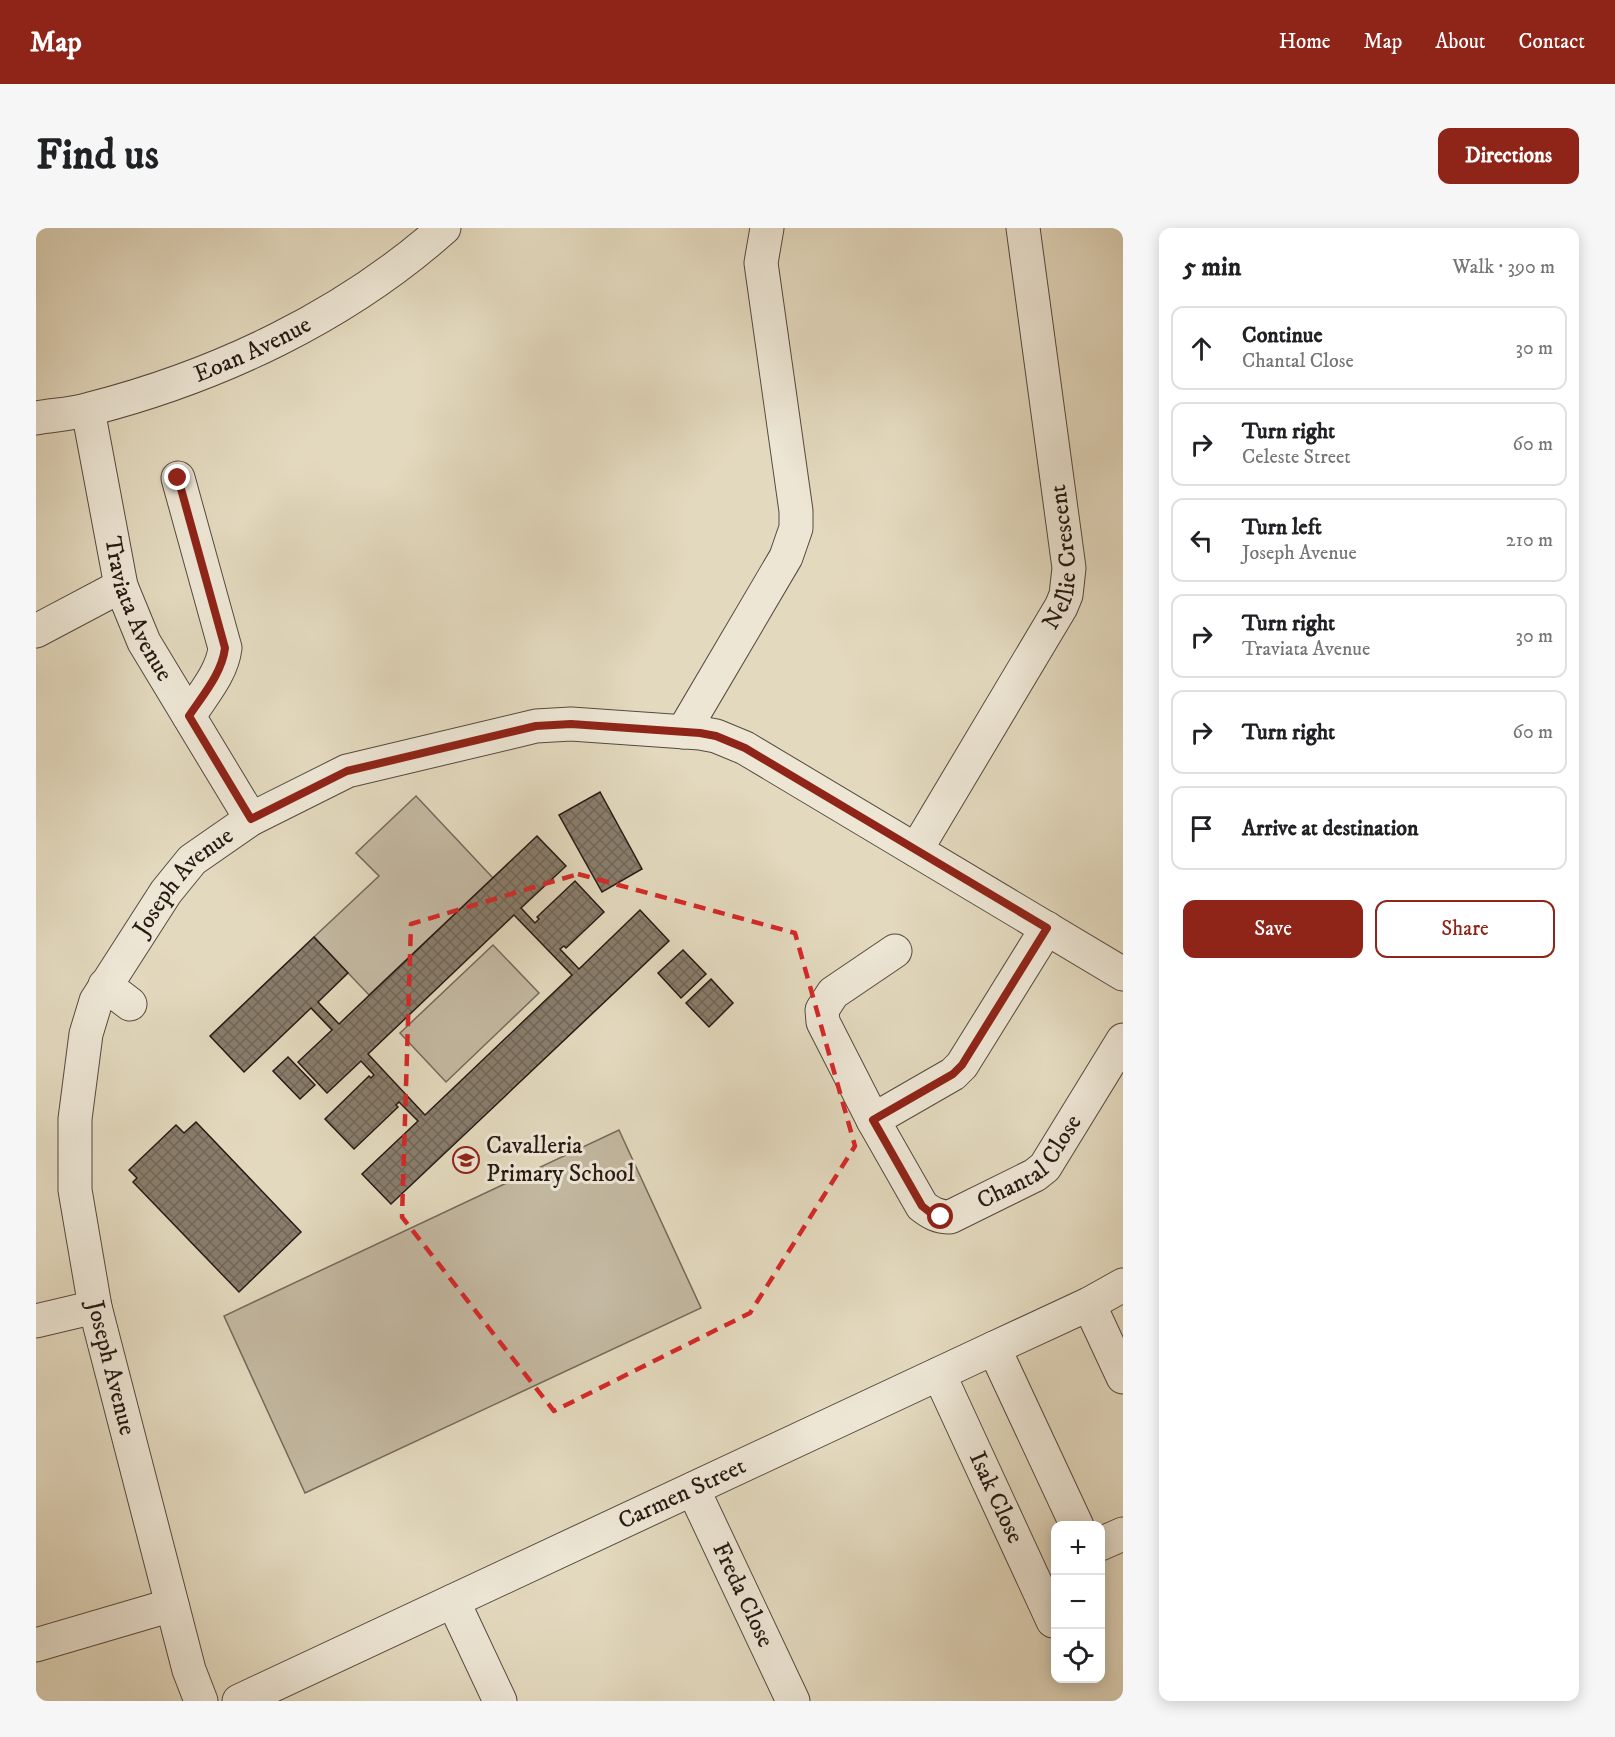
<!DOCTYPE html>
<html lang="en">
<head>
<meta charset="utf-8">
<style>
	body { margin:0; font-family:"IM FELL DW Pica",serif; background:#f6f6f6; color:#202124 }
	.controls { position:absolute; right:18px; bottom:18px; display:grid; overflow:hidden; border-radius:12px; box-shadow:0 3px 15px #0003 }
	.controls button { width:54px; height:54px; display:grid; place-items:center; padding:0; border:0; border-bottom:2px solid #e0e0e0; background:#fff; color:#202124; font:30px sans-serif }
	.stop { position:absolute; width:18px; height:18px; margin:-14px; border:4px solid #8f2418; border-radius:50%; background:#fff }
	.stop.end { background:#8f2418; border-color:#fff; box-shadow:0 2px 6px #0008 }
	.list { margin:0; padding:0; list-style:none }
	h2 { display:flex; justify-content:space-between; align-items:center; height:78px; margin:0; padding:0 24px; font-size:26px }
	h2 small { font-size:20px; font-weight:400; color:#757577 }
	.list li { display:grid; grid-template-columns:39px 1fr auto; gap:18px; align-items:center; box-sizing:border-box; height:84px; margin:0 12px 12px; padding:0 12px; border:2px solid #e0e0e0; border-radius:12px }
	.list b { display:block; font-size:22px; white-space:nowrap }
	.list p { margin:0; font-size:20px; white-space:nowrap; color:#757577 }
	.list em { font-size:20px; font-style:normal; color:#757577 }
	.actions { display:flex; gap:12px; padding:18px 24px }
	.actions a { flex:1; padding:14px 0; border:2px solid #8f2418; border-radius:12px; text-align:center; font-size:21px; color:#8f2418 }
	.actions .main { background:#8f2418; color:#fff }
	.icon { flex:none; width:33px; height:33px; fill:none; stroke:currentColor; stroke-width:2; stroke-linecap:round; stroke-linejoin:round }
	.map { position:relative; flex:none; width:1087px; height:1473px; overflow:hidden; border-radius:12px }
	header { display:flex; align-items:center; gap:36px; box-sizing:border-box; height:84px; padding:0 30px; background:#8f2418; color:#fff }
	header strong { font-size:28px }
	nav { display:flex; gap:33px; margin-inline-start:auto; font-size:21px }
	.intro { display:flex; align-items:center; justify-content:space-between; box-sizing:border-box; height:144px; padding:0 36px }
	h1 { margin:0; font-size:42px }
	.button { padding:15px 27px; border-radius:12px; background:#8f2418; color:#fff; font-size:21px; font-weight:700 }
	main { display:flex; gap:36px; padding:0 36px }
	aside { flex:1; background:#fff; border-radius:12px; box-shadow:0 3px 15px #0003 }
	.map>svg:first-child { display:block }
	.green { fill:#c3b8a1; stroke:#75685a; stroke-width:1.5 }
	.building { fill:url(#building-cross-hatch); stroke:#271913; stroke-width:1.5; fill-rule:evenodd }
	.lines { fill:none; stroke-linecap:round; stroke-linejoin:round }
	.minor-casing { stroke:#56493e; stroke-width:35 }
	.minor { stroke:#ede6d5; stroke-width:33 }
	.route { stroke:#8f2418; stroke-width:8 }
	.marked { fill:none; stroke:#d62828; stroke-width:4.5; stroke-dasharray:12 8; stroke-linejoin:round }
	.labels { text-anchor:middle; dominant-baseline:central; stroke-width:6; stroke-linejoin:round; paint-order:stroke }
	.street-label { font-size:24px; fill:#271913; stroke:#ede6d5 }
	.poi-label { font-size:24px; fill:#271913; stroke:#ede6d5; text-anchor:start }
</style>
</head>
<body>
<header>
<strong>Map</strong>
<nav><a>Home</a><a>Map</a><a>About</a><a>Contact</a></nav>
</header>
<div class="intro"><h1>Find us</h1><a class="button">Directions</a></div>
<main>
<div class="map">
<svg width="1087" height="1473" viewBox="0 0 1087 1473">
	<defs>
		<pattern id="building-cross-hatch" width="8" height="8" patternUnits="userSpaceOnUse" patternTransform="scale(1.5)"><rect width="8" height="8" fill="#897d6c"/><path d="M0 0l8 8M0 8l8-8" fill="none" stroke="#706658"/></pattern>
	</defs>
	<rect width="100%" height="100%" fill="#e3d9be"/>
	<filter id="stains"><feTurbulence type="fractalNoise" baseFrequency=".00333" numOctaves="4"/><feColorMatrix values="0 0 0 0 .2 0 0 0 0 .09 0 0 0 0 .02 0 0 0 .5 -.17"/></filter>
	<radialGradient id="worn" r=".72"><stop offset=".6" stop-color="#630" stop-opacity="0"/><stop offset="1" stop-color="#630" stop-opacity=".3"/></radialGradient>
	<g class="green">
		<path d="M380,568L457,650L333,767L278,709L343,648L320,625Z"/>
		<path d="M457,717L503,765L410,854L364,805Z"/>
		<path d="M583,902L665,1080L269,1265L188,1088Z"/>
	</g>
	<g class="building">
		<path d="M564,564L606,641L566,664L523,587Z"/>
		<path d="M501,608L530,638L485,680L499,695L503,691L501,689L539,653L568,684L530,720L528,718L524,721L543,741L604,682L633,713L355,976L326,946L382,893L363,874L360,877L362,879L318,921L289,891L333,848L335,850L338,847L325,833L291,865L262,834L296,802L275,780L208,844L174,808L278,709L312,745L282,774L303,796ZM478,687L536,747L389,887L332,826Z"/>
		<path d="M647,722L670,746L645,770L622,745Z"/>
		<path d="M675,751L697,775L673,799L650,775Z"/>
		<path d="M252,829L279,857L264,871L237,843Z"/>
		<path d="M160,894L265,1004L203,1064L97,954L101,950L93,942L140,897L148,905Z"/>
	</g>
	<g class="lines">
		<defs>
			<g id="minor">
				<path id="s1" d="M52,182L85,358L108,414L215,591"/>
				<path id="s2" d="M0,190C18,187 37,186 54,181C182,148 308,89 408,0"/>
				<path d="M142,250L189,420C186,445 167,466 153,488"/>
				<path d="M0,403L85,358"/>
				<path d="M647,504L750,329L760,300V283L725,35L731,0"/>
				<path id="s3" d="M880,622L1025,379L1030,367L1033,340L987,0"/>
				<path id="s4" d="M859,723L797,765L786,782L787,794L837,892L886,978C895,985 902,989 914,989L999,947L1009,939L1087,812"/>
				<path d="M69,757L94,776"/>
				<path d="M837,892L917,846L926,837L1011,700"/>
				<path d="M1053,1076L1087,1149"/>
				<path d="M0,1093L59,1079"/>
				<path d="M958,1120L1041,1298"/>
				<path id="s5" d="M903,1146L1017,1393"/>
				<path id="s6" d="M657,1261L757,1473"/>
				<path d="M1064,1316L1087,1306"/>
				<path d="M417,1373L464,1473"/>
				<path d="M0,1417L136,1377"/>
				<path id="s7" d="M165,1473L153,1442L59,1079L39,962V891L50,806L60,773L130,664L156,632L215,591L311,543L500,498L535,496L664,505L680,508L709,520L1087,746"/>
				<path id="s8" d="M203,1473L958,1120L1053,1076L1087,1057"/>
			</g>
		</defs>
		<use href="#minor" class="minor-casing"/>
		<use href="#minor" class="minor"/>
	</g>
	<g class="lines">
		<path class="route" d="M142,250L189,420C186,445 167,467 153,488L215,591L311,543L500,498L535,496L664,505L680,508L709,520L1011,700L926,837L917,846L837,892L886,978L896,986L905,989"/>
	</g>
	<path class="marked" d="M542,646L759,705L819,918L714,1085L518,1183L366,989L375,696Z"/>
	<defs>
		<symbol id="school-ring" viewBox="-11 -11 22 22"><circle r="9.5" fill="#ede6d5" stroke="#8f2418" stroke-width="1.5"/><path d="M0-5L7-2L0 1L-7-2ZM-4 1L0 2.5L4 1V4Q0 6-4 4Z" fill="#8f2418"/></symbol>
	</defs>
	<g fill-rule="evenodd">
		<use href="#school-ring" x="415" y="917" width="30" height="30"/>
	</g>
	<g class="labels">
		<g class="street-label">
			<text stroke="none"><textPath href="#s2" startOffset="228">Eoan Avenue</textPath></text>
			<text stroke="none"><textPath href="#s3" startOffset="333">Nellie Crescent</textPath></text>
			<text stroke="none"><textPath href="#s1" startOffset="206">Traviata Avenue</textPath></text>
			<text stroke="none"><textPath href="#s7" startOffset="867">Joseph Avenue</textPath></text>
			<text stroke="none"><textPath href="#s4" startOffset="446">Chantal Close</textPath></text>
			<text transform="translate(75 1140) rotate(76)">Joseph Avenue</text>
			<text stroke="none"><textPath href="#s8" startOffset="489">Carmen Street</textPath></text>
			<text stroke="none"><textPath href="#s5" startOffset="136">Isak Close</textPath></text>
			<text stroke="none"><textPath href="#s6" startOffset="117">Freda Close</textPath></text>
		</g>
		<g class="poi-label">
			<text x="450" y="918">Cavalleria<tspan x="450" dy="28">Primary School</tspan></text>
		</g>
	</g>
	<rect width="100%" height="100%" filter="url(#stains)"/>
	<rect width="100%" height="100%" fill="url(#worn)"/>
</svg>
<div class="controls">
<button>+</button>
<button>−</button>
<button><svg class="icon" aria-label="locate" viewBox="0 0 24 24"><circle cx="12" cy="12" r="6"/><path d="M12 2v4M12 18v4M2 12h4M18 12h4"/></svg></button>
</div>
<div class="stop" style="left:905px;top:989px"></div>
<div class="stop end" style="left:142px;top:250px"></div>
</div>
<aside>
<h2>5 min<small>Walk · 390 m</small></h2>
<ul class="list">
<li><svg class="icon" aria-label="ahead" viewBox="0 0 24 24"><path d="M12 20V5M6 11l6-6 6 6"/></svg><div><b>Continue</b><p>Chantal Close</p></div><em>30 m</em></li>
<li><svg class="icon" aria-label="right" viewBox="0 0 24 24"><path d="M7 20v-9h11M14 6l5 5-5 5"/></svg><div><b>Turn right</b><p>Celeste Street</p></div><em>60 m</em></li>
<li><svg class="icon" aria-label="left" viewBox="0 0 24 24"><path d="M17 20v-9H6M10 6l-5 5 5 5"/></svg><div><b>Turn left</b><p>Joseph Avenue</p></div><em>210 m</em></li>
<li><svg class="icon" aria-label="right" viewBox="0 0 24 24"><path d="M7 20v-9h11M14 6l5 5-5 5"/></svg><div><b>Turn right</b><p>Traviata Avenue</p></div><em>30 m</em></li>
<li><svg class="icon" aria-label="right" viewBox="0 0 24 24"><path d="M7 20v-9h11M14 6l5 5-5 5"/></svg><div><b>Turn right</b></div><em>60 m</em></li>
<li><svg class="icon" aria-label="arrive" viewBox="0 0 24 24"><path d="M6 21V4h12l-3 4 3 4H6"/></svg><div><b>Arrive at destination</b></div></li>
</ul>
<div class="actions"><a class="main">Save</a><a>Share</a></div>
</aside>
</main>
</body>
</html>
